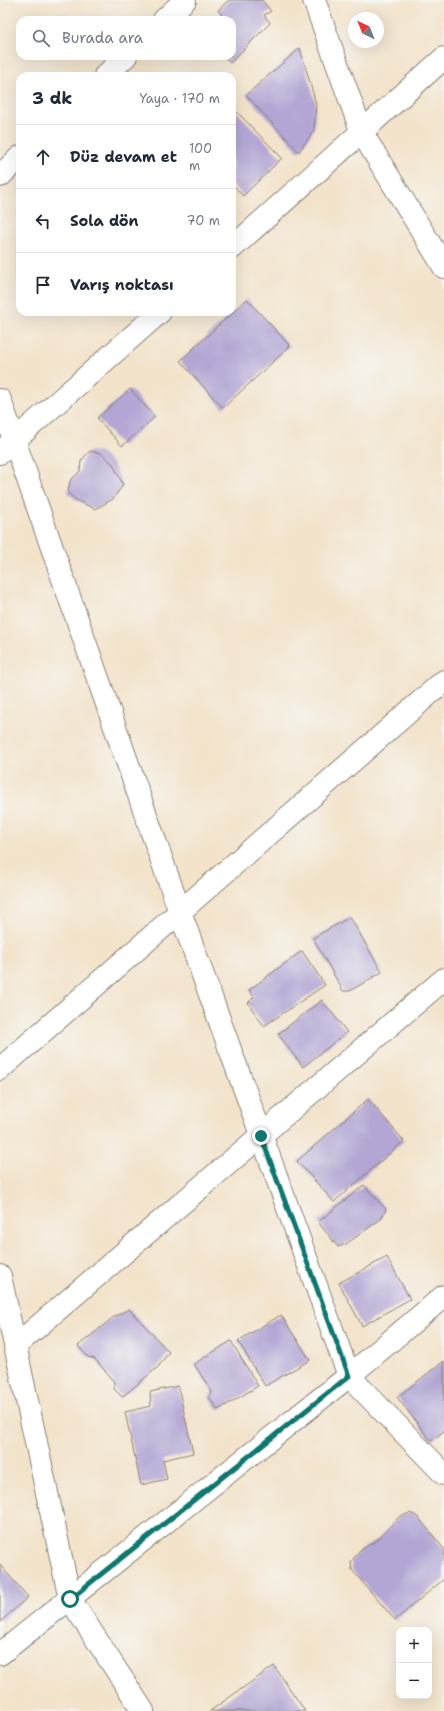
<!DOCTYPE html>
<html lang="tr">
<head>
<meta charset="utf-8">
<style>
	body { margin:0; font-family:"Shantell Sans",sans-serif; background:#f6f6f7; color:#1f2937 }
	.controls { position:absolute; right:12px; bottom:12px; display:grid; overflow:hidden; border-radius:8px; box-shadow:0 4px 16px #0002 }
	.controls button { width:36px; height:36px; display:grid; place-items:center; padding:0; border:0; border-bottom:1px solid #e0e1e3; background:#fff; color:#1f2937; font:20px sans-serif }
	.compass { position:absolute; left:348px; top:12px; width:36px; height:36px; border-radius:50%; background:#fff; box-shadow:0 4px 16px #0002; rotate:317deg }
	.stop { position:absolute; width:12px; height:12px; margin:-9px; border:3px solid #0f766e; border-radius:50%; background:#fff }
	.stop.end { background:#0f766e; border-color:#fff; box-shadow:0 1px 4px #0008 }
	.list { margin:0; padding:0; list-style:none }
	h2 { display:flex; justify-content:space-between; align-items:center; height:52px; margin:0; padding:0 16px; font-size:17px }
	h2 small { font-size:13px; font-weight:400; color:#747a83 }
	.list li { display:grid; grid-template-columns:26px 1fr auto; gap:12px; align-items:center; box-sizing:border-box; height:64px; padding:0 16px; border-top:1px solid #e0e1e3 }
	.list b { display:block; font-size:15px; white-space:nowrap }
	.list em { font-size:13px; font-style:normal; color:#747a83 }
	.icon { flex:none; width:22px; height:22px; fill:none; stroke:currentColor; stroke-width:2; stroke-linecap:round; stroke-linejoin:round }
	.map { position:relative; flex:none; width:444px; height:1711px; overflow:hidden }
	.search { position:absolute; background:#fff; box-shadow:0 4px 16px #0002; left:16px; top:16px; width:220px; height:44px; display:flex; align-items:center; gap:10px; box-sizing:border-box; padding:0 14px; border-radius:12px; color:#747a83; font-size:15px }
	.panel { position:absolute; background:#fff; box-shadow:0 4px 16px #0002; left:16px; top:72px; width:220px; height:244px; border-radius:12px }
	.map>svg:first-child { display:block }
	.building { fill:#b3a6d4 }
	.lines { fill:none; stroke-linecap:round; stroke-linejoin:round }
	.minor-casing { stroke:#888074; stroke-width:24 }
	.minor { stroke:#fff; stroke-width:22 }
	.route { stroke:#0f766e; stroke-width:5 }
</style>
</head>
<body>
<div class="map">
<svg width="444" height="1711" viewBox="0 0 444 1711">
	<rect width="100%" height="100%" fill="#f6f6f2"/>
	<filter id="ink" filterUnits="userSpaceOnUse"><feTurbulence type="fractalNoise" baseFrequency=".025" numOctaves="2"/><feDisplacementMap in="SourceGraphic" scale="8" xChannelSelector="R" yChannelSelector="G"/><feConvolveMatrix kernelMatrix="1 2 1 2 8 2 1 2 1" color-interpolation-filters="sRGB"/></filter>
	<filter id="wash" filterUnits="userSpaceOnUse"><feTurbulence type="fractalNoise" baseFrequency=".012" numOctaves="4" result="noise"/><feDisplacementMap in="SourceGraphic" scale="16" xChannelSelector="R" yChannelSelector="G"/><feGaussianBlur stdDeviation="0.9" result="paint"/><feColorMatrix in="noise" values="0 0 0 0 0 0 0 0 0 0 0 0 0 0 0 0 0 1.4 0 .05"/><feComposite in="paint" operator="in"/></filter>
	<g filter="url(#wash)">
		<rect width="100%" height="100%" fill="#f3e3cb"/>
		<g id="blocks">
			<g class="building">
				<path d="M229,0H262L271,11L264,15L270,23L230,63L224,56H232V20H217L222,15L218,10Z"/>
				<path d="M300,48L316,104L314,130L299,152L246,95Z"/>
				<path d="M237,112L282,158L243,196L232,184V117Z"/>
				<path d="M247,299L290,346L223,408L180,361Z"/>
				<path d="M130,389L155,417L122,446L97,418Z"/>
				<path d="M90,451L101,453L113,464L123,485L113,499L95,509L76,500L68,493L70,481L80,471L81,461Z"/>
				<path d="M350,917L382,972L350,991H343L313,938Z"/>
				<path d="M302,951L325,985L264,1026L248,1003L254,997L249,990Z"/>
				<path d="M322,1000L347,1032L303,1067L278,1034Z"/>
				<path d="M368,1099L404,1141L334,1202L297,1161Z"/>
				<path d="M364,1185L386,1209L381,1219L346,1244L338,1247L318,1222Z"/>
				<path d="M387,1257L410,1299L362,1326L339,1283Z"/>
				<path d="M129,1309L169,1352L158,1367L122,1397L114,1389V1382L95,1359L88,1357L78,1346L115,1316Z"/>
				<path d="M281,1315L310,1360L265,1386L238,1341Z"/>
				<path d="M231,1341L258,1386L218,1410L209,1397L212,1392L194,1364Z"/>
				<path d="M444,1361V1431L431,1441L397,1397Z"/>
				<path d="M178,1386L193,1453L163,1460L167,1479L141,1485L125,1412L151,1406L150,1392Z"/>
				<path d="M410,1513L418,1517L444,1549V1579L395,1620L352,1570L351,1562L360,1550L377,1540L399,1517Z"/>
				<path d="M0,1565L28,1597L0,1622Z"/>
				<path d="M274,1666L305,1711H210Z"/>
			</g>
		</g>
	</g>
	<g filter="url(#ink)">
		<use href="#blocks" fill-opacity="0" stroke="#888074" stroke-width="1"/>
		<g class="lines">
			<defs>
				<g id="minor">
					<path d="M314,0L362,133L444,267"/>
					<path d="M164,20L185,0"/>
					<path d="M105,76L126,56"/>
					<path d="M0,176L20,157"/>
					<path d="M232,248L444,58"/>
					<path d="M0,400L180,912L349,1376L444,1474"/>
					<path d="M0,453L160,312"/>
					<path d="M0,1069L444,681"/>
					<path d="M0,1276L70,1599L143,1711"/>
					<path d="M15,1346L444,979"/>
					<path d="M0,1654L349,1376L444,1296"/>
				</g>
			</defs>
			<use href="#minor" class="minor-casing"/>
			<use href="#minor" class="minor"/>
		</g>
	</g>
	<g class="lines" filter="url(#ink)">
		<path class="route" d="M70,1599L349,1376L261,1136"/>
	</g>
</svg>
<div class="controls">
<button>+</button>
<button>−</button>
</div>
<svg class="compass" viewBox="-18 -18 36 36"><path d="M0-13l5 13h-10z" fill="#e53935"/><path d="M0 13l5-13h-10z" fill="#747a83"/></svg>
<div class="stop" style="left:70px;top:1599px"></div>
<div class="stop end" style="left:261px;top:1136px"></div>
<div class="search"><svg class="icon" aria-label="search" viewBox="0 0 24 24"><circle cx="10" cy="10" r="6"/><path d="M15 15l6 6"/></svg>Burada ara</div>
<section class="panel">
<h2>3 dk<small>Yaya · 170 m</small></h2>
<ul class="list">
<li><svg class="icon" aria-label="ahead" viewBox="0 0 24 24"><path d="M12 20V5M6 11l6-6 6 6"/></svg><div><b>Düz devam et</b></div><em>100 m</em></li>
<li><svg class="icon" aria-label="left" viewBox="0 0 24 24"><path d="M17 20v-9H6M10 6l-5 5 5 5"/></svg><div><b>Sola dön</b></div><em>70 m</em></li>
<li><svg class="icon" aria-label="arrive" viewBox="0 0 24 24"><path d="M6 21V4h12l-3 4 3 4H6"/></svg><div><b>Varış noktası</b></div></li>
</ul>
</section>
</div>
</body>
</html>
